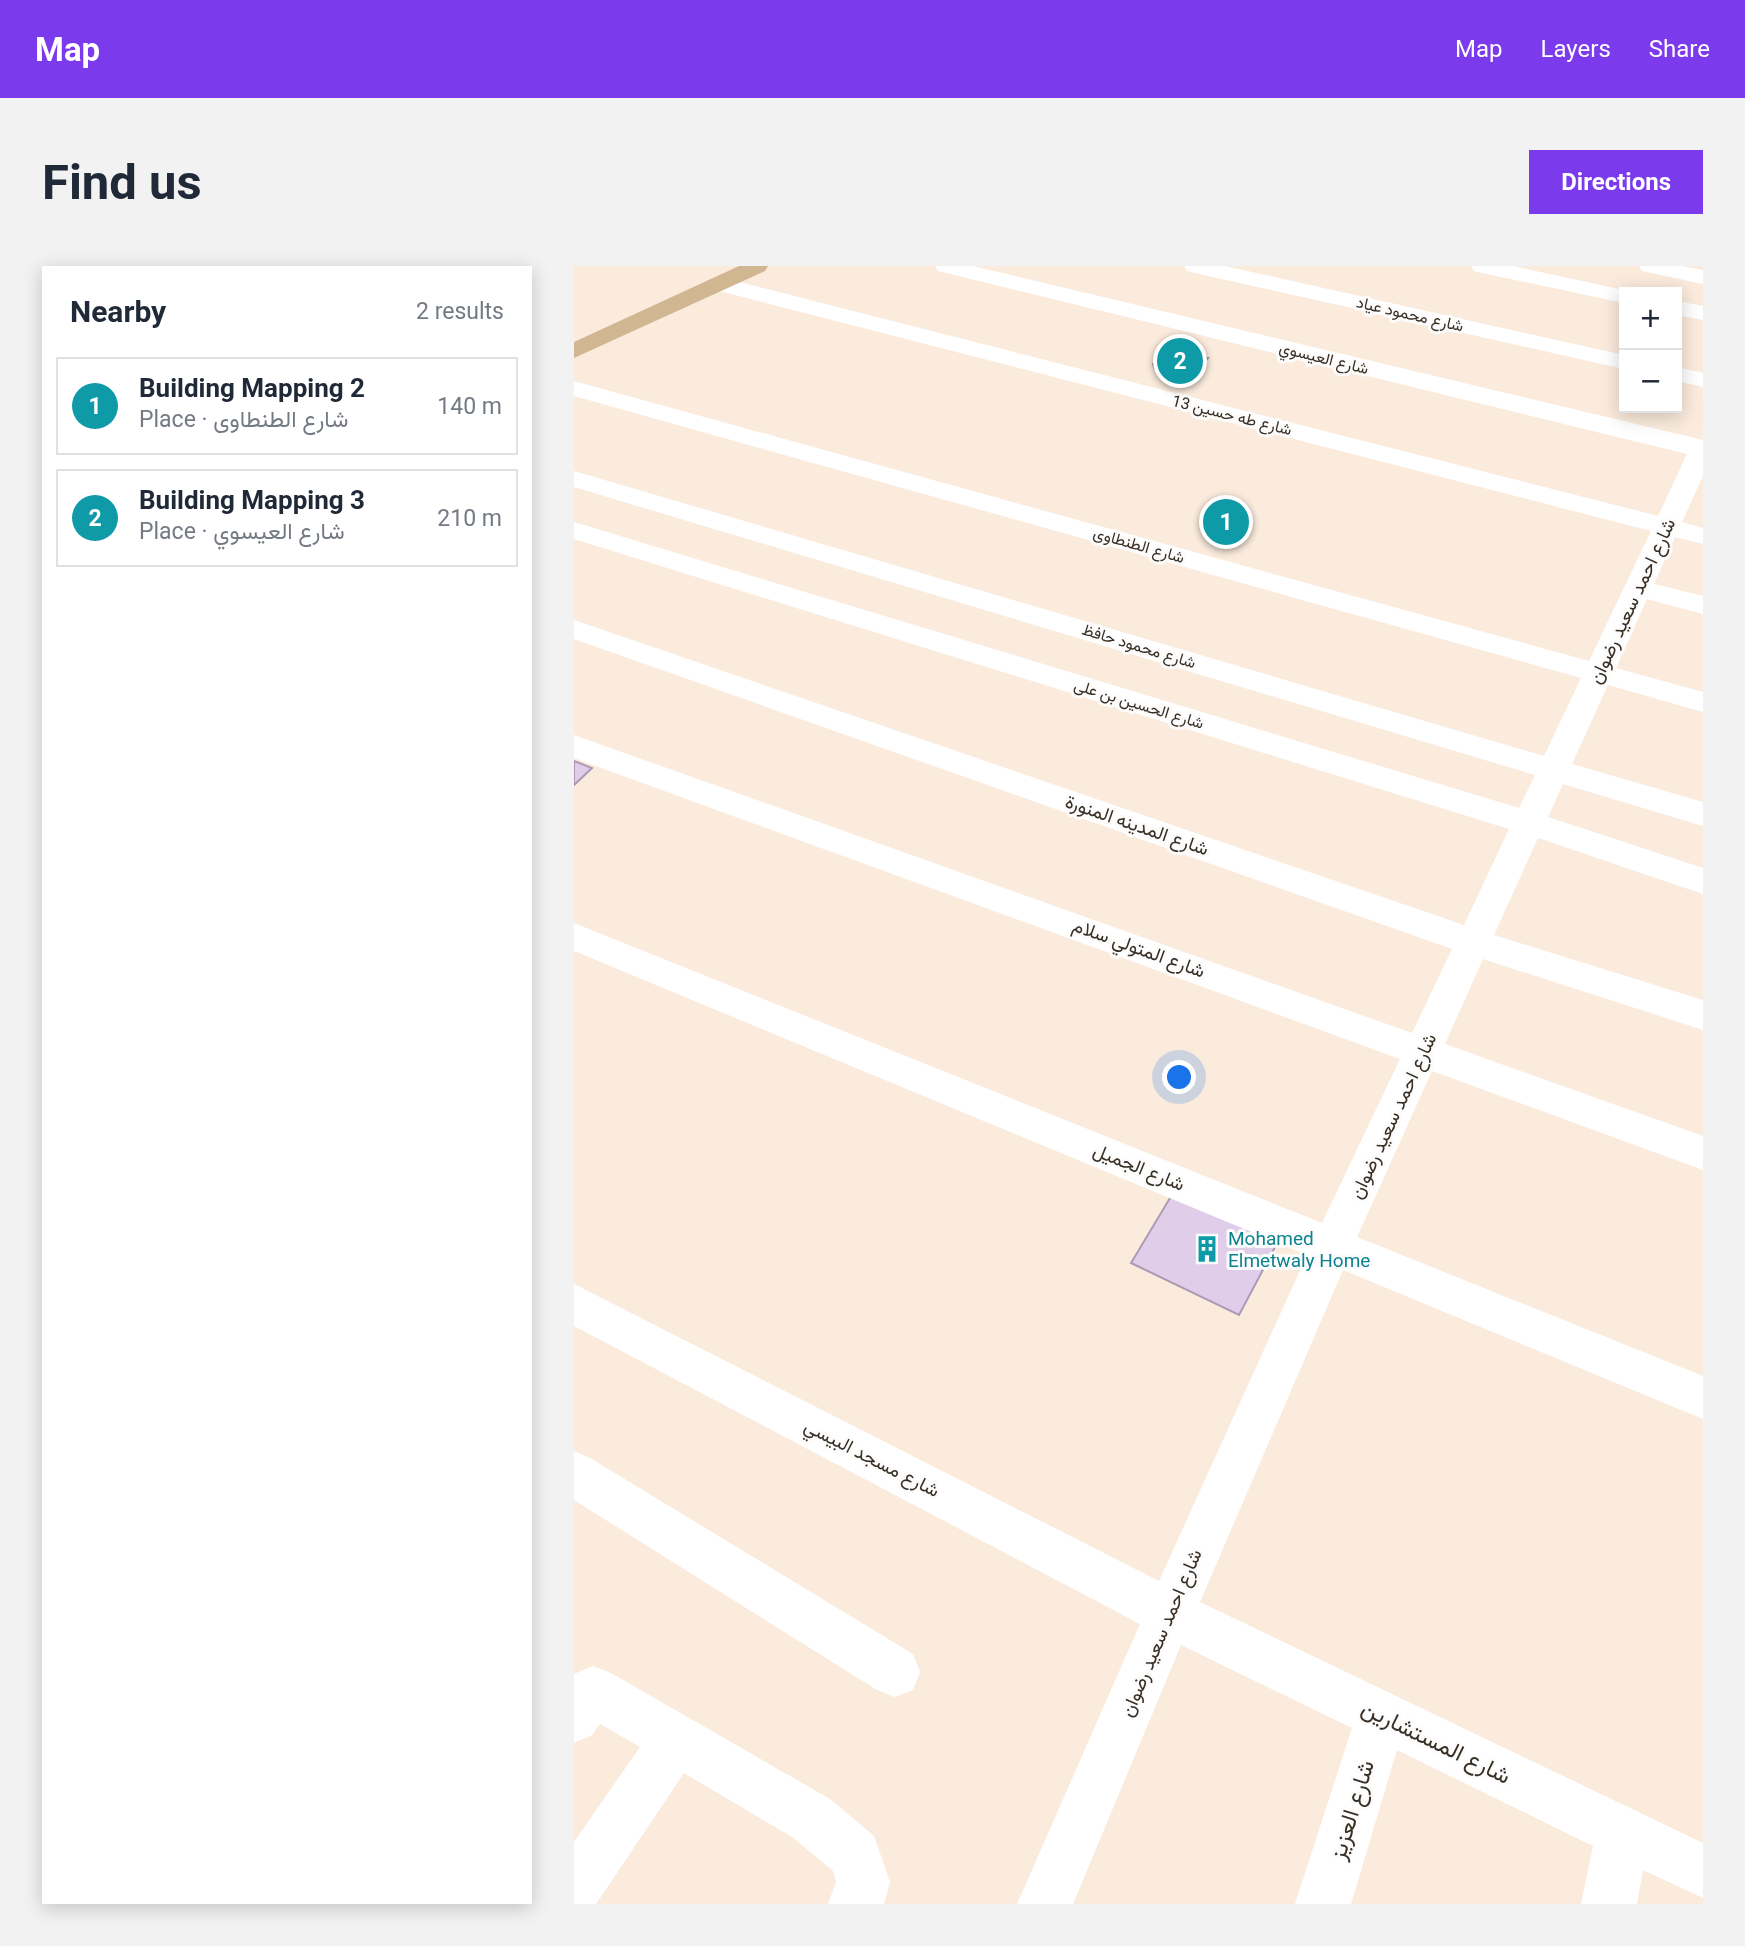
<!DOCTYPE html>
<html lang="en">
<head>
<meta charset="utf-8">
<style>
	body { margin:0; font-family:Roboto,Vazirmatn,sans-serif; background:#f2f2f3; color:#1f2937 }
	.controls { position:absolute; right:21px; top:21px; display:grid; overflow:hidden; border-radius:0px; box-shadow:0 4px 18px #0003 }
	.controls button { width:63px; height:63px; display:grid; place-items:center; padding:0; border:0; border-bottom:2px solid #e0e1e3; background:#fff; color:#1f2937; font:35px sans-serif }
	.you { position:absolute; left:606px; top:812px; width:24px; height:24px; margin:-18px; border:5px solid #fff; border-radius:50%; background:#1a73e8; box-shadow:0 0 0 10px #1a73e833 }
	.badge { display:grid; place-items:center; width:46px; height:46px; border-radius:50%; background:#7c3aed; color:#fff; font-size:23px; font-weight:700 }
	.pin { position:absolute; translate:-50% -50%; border:4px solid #fff; box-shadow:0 2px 7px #0006 }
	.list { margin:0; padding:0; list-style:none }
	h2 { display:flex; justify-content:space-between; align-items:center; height:91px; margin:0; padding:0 28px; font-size:30px }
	h2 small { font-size:23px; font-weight:400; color:#747a83 }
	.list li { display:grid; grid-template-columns:46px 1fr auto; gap:21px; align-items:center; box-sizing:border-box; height:98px; margin:0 14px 14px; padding:0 14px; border:2px solid #e0e1e3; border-radius:0px }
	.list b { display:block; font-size:26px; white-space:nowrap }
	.list p { margin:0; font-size:23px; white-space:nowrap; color:#747a83 }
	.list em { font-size:23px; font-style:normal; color:#747a83 }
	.map { position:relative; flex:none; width:1129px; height:1638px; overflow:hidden; border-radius:0px }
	header { display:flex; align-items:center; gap:42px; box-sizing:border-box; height:98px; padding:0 35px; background:#7c3aed; color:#fff }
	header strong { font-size:33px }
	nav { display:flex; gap:38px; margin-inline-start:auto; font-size:24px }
	.intro { display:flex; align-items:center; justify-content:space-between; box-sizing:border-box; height:168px; padding:0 42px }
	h1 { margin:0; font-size:49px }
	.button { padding:18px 32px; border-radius:0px; background:#7c3aed; color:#fff; font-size:24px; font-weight:700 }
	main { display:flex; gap:42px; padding:0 42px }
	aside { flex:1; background:#fff; border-radius:0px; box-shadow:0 4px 18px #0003 }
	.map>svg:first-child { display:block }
	.building { fill:#dfcde9; stroke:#ac9ab5; stroke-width:2 }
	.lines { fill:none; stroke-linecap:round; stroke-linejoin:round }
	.minor { fill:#fff; fill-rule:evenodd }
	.major { fill:#d1b692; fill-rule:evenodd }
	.labels { text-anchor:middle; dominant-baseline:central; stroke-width:6; stroke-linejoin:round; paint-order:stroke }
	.far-street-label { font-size:16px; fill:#382f25; stroke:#fcfcfc }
	.street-label { font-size:19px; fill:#382f25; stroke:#fcfcfc }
	.culture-label { font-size:19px; fill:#0d838f; stroke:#fcfcfc; text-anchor:start }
	.near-street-label { font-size:23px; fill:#382f25; stroke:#fcfcfc }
</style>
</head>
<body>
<header>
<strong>Map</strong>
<nav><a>Map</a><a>Layers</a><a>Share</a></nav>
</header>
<div class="intro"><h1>Find us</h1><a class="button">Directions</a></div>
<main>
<aside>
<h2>Nearby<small>2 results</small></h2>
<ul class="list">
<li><span class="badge" style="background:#0f9aa8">1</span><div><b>Building Mapping 2</b><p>Place · شارع الطنطاوى</p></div><em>140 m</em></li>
<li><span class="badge" style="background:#0f9aa8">2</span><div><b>Building Mapping 3</b><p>Place · شارع العيسوي</p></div><em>210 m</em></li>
</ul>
</aside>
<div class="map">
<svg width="1129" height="1638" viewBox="0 0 1129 1638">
	<rect width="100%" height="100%" fill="#fbebdd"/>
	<g class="building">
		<path d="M595,82L634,92L615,112L581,103L579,98Z"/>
		<path d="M649,242L674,251L655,269L631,261Z"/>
		<path d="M0,495L18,502L0,519Z"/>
		<path d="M602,922L707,970L665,1049L557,997Z"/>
	</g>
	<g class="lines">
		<g class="minor">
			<path d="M361,0H399L1129,174V210L1108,256L1129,262V278L1101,271L1080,318L1129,330V348L1073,333L1042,402L1129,426V446L1034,419L998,498L1129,536V560L989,518L974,551L1129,602V628L964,572L920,669L1129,734V764L909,693L871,778L1129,870V904L858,805L783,971L1129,1110V1153L769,1004L626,1336L1129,1577V1632L1069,1604L1063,1638H1007L1019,1580L823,1484L777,1638H721L778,1462L607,1379L499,1638H443L566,1358L0,1060V1018L585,1315L733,989L0,685V657L748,957L826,793L0,492V469L838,767L878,683L0,373V354L890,659L935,563L0,273V256L945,542L961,509L0,221V205L970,490L1007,412L0,130V115L1015,395L1077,265L138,23L135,18L138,13L146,11L1084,250L1113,188L364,5Z"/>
			<path d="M610,0H651L1050,89V103L621,7L613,5Z"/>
			<path d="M897,0H939L1059,26H1050V37L908,7L900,5Z"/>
			<path d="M1065,0H1108L1129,4V18L1068,5Z"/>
			<path d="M1103,35L1129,40V54L1103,49Z"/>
			<path d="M1103,101L1129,107V121L1103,115Z"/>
			<path d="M0,1185L16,1192L339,1388L346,1406L339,1424L321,1431L303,1424L0,1234Z"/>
			<path d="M19,1400L37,1407L256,1533L300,1570L316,1616L310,1638H254L262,1616L259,1605L218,1571L110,1507L22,1638H0V1576L66,1481L26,1458L18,1469L0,1477V1408Z"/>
		</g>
		<path class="major" d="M165,0H194L191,5L0,92V76Z"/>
	</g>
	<defs>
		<symbol id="building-bare" viewBox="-9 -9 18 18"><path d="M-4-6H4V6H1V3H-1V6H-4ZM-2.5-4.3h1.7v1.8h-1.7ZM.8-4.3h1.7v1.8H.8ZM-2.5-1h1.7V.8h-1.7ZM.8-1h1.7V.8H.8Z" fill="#0f9aa8" stroke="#fcfcfc" stroke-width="2.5" paint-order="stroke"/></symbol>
	</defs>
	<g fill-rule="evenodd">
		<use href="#building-bare" x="614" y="964" width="38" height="38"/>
	</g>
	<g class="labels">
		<g class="far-street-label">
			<text transform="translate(836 48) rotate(13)">شارع محمود عياد</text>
			<text transform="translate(750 92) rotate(14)">شارع العيسوي</text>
			<text transform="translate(658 149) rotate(14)">شارع طه حسين 13</text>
			<text transform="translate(565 279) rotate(16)">شارع الطنطاوى</text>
			<text transform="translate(565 380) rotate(17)">شارع محمود حافظ</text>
			<text transform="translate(565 438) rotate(17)">شارع الحسين بن على</text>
		</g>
		<g class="street-label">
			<text transform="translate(1058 335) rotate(-65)">شارع احمد سعيد رضوان</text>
			<text transform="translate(563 559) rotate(19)">شارع المدينه المنورة</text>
			<text transform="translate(565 682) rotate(20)">شارع المتولي سلام</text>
			<text transform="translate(819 850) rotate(-65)">شارع احمد سعيد رضوان</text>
			<text transform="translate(565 901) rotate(22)">شارع الجميل</text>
			<text transform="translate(298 1192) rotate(27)">شارع مسجد البيسي</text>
			<text transform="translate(587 1367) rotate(-67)">شارع احمد سعيد رضوان</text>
		</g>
		<g class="culture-label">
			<text x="654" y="972">Mohamed<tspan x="654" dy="22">Elmetwaly Home</tspan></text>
		</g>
		<g class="near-street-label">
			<text transform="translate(862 1476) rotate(26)">شارع المستشارين</text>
			<text transform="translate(778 1544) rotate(-73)">شارع العزيز</text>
		</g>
	</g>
</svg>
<div class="controls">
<button>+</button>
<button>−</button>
</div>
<div class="you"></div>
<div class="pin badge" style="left:652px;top:256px;background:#0f9aa8">1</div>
<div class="pin badge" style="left:606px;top:95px;background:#0f9aa8">2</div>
</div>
</main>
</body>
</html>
